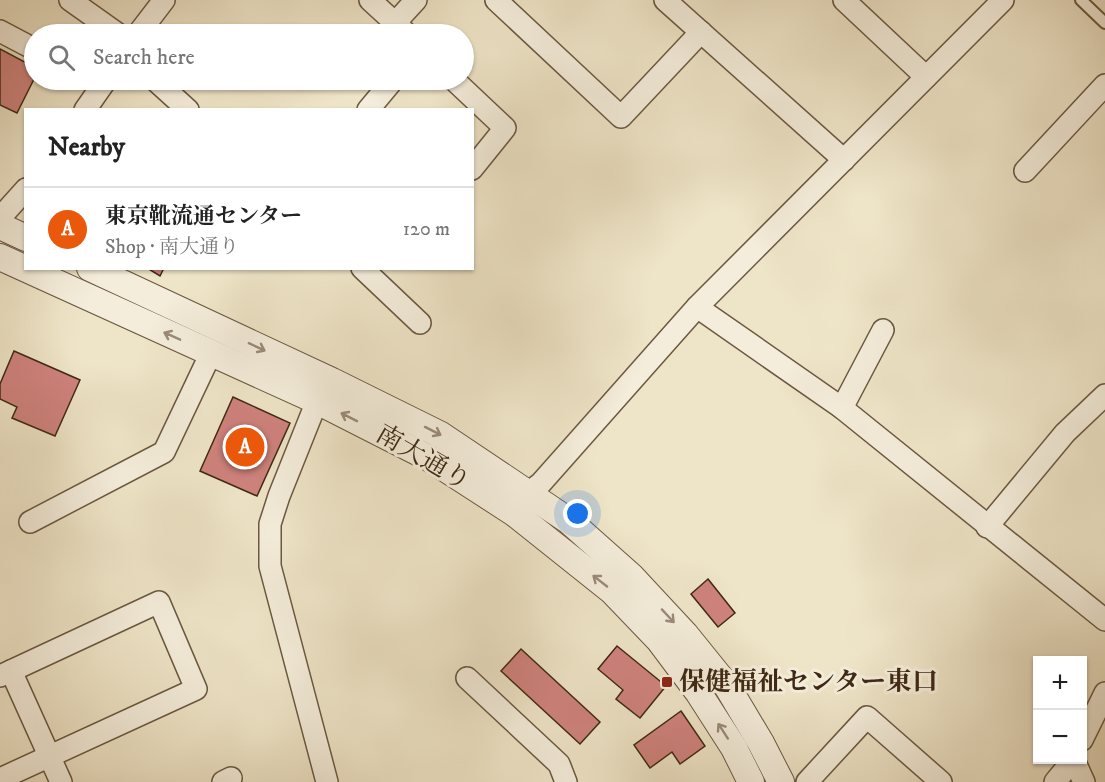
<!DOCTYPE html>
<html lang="en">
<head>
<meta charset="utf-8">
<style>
	body { margin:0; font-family:"IM FELL DW Pica","Noto Serif JP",serif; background:#f6f6f6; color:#222 }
	.controls { position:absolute; right:18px; bottom:18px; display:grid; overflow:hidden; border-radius:0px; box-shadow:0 2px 4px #0004 }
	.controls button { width:54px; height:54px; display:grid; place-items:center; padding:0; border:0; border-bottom:2px solid #e0e0e0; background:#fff; color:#222; font:30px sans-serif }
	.you { position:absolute; left:578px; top:514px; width:21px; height:21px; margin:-15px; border:4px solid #fff; border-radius:50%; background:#1a73e8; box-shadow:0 0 0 9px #1a73e833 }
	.badge { display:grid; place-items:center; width:39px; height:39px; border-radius:50%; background:#ea580c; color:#fff; font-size:20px; font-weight:700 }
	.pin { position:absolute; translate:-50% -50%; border:3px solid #fff; box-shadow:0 2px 6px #0006 }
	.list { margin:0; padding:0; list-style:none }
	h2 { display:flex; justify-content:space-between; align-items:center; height:78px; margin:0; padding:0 24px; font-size:26px }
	h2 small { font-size:20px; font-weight:400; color:#767676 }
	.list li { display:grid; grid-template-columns:39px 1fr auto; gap:18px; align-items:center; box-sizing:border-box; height:84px; padding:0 24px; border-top:2px solid #e0e0e0 }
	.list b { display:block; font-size:22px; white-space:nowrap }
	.list p { margin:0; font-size:20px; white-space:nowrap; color:#767676 }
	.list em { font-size:20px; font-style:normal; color:#767676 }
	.icon { flex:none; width:33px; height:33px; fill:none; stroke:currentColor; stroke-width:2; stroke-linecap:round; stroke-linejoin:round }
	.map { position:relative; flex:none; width:1105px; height:782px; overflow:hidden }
	.search { position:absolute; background:#fff; box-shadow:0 2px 4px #0004; left:24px; top:24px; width:450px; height:66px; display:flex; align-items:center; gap:15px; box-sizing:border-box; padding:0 21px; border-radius:33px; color:#767676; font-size:22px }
	.panel { position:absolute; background:#fff; box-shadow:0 2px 4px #0004; left:24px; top:108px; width:450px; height:162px; border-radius:0px }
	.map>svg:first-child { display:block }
	.building { fill:#cf827d; stroke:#3f2914; stroke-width:1.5 }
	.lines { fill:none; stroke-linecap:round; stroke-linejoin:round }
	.service-casing { stroke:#6b5841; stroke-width:14 }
	.minor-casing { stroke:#6b5841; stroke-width:24 }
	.tertiary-casing { stroke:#6b5841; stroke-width:28 }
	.service { stroke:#f4eddb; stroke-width:10 }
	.minor { stroke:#f4eddb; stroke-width:21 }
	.tertiary { stroke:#f4eddb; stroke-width:26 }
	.oneway { stroke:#9a8b78 }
	.poi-dot { fill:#8f2418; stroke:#f4eddb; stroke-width:2 }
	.labels { text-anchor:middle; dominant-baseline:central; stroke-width:6; stroke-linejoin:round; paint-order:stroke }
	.street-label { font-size:26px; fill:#3f2914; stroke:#f4eddb }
	.poi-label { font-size:26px; font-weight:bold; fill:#3f2914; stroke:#f4eddb; text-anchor:start }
</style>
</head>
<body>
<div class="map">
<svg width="1105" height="782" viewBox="0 0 1105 782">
	<rect width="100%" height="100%" fill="#eee4c7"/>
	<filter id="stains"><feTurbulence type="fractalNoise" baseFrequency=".00333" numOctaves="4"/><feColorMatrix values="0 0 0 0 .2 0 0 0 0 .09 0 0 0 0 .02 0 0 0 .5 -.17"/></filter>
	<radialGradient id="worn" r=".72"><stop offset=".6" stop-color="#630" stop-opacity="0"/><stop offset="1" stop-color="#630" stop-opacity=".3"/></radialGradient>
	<g class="building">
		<path d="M0,49L34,67V79L17,113L0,105Z"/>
		<path d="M147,268H164L160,276Z"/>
		<path d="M14,351L80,380L55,436L12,418L17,407L0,399V384Z"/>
		<path d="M233,397L290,423L257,496L200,471Z"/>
		<path d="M708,579L735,613L718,627L691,594Z"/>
		<path d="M617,646L666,686L640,718L616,699L623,690L598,669Z"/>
		<path d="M521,649L600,722L580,744L501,671Z"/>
		<path d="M681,711L705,746L680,764L672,752L650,768L634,745Z"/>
	</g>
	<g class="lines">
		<defs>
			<path id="service" d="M1081,0L1105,23"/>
			<g id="minor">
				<path d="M70,0L118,34"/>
				<path d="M370,0L407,34"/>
				<path d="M496,0L621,117L701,32"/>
				<path d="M665,0L844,160"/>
				<path d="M844,0L926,77"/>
				<path d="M395,23L416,0"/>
				<path d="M0,31L34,49"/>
				<path d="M138,34L164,0"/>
				<path d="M155,80L188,110"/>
				<path d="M454,80L505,128L472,169"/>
				<path d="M85,110L106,80"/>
				<path d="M368,110L393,80"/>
				<path d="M1025,171L1105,85"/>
				<path d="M0,218L26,189"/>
				<path d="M362,268L420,323"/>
				<path d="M697,307L842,408L1105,620"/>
				<path d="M326,389L317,401L279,496L270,524V566L327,782"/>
				<path d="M842,408L883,330"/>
				<path d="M520,506L528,493L541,483L697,307L1003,0"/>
				<path d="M30,522L164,452L211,353"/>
				<path d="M987,527L1065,433L1105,395"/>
				<path d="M11,671L61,782"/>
				<path d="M0,676L159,602L196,689L0,779"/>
				<path d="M467,678L559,764L566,782"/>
				<path d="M1082,740L1105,693"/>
				<path d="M1074,760L1084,782"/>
				<path d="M223,782L231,778"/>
				<path d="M807,782L867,717L941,782"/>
				<path d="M1055,782L1073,760"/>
			</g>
			<g id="tertiary">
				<path d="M0,226L26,238"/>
				<path d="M0,257L317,401L429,458L514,513L612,591L659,640L698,692L734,748L751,782"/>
				<path d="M90,268L332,381L441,435L569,521L632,577L685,634L727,686L761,743L781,782"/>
			</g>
		</defs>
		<use href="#service" class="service-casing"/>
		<use href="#minor" class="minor-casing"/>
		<use href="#tertiary" class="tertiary-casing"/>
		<use href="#service" class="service"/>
		<use href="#minor" class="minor"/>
		<use href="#tertiary" class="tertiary"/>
	</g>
	<defs><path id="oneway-shaft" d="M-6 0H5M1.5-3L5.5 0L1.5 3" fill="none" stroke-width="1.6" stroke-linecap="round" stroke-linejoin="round" transform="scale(1.5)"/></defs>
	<g class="oneway">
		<use href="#oneway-shaft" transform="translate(172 336) rotate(-156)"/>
		<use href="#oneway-shaft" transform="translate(257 347) rotate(25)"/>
		<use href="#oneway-shaft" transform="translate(349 417) rotate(-153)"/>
		<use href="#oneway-shaft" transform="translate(433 431) rotate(27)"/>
		<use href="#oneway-shaft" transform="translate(600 581) rotate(-142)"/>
		<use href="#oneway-shaft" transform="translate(668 616) rotate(47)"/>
		<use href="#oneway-shaft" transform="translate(723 731) rotate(-123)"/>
	</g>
	<rect class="poi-dot" x="661" y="676" width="12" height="12" rx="3"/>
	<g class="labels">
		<g class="street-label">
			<text transform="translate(423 458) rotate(30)">南大通り</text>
		</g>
		<g class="poi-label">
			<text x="679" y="682">保健福祉センター東口</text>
		</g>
	</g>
	<rect width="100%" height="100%" filter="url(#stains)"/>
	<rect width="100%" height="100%" fill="url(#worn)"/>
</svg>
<div class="controls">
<button>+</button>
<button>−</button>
</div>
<div class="you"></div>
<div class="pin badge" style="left:245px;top:447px">A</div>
<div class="search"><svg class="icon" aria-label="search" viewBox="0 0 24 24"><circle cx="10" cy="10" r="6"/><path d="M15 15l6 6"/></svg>Search here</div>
<section class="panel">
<h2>Nearby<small></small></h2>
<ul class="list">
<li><span class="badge">A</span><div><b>東京靴流通センター</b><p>Shop · 南大通り</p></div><em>120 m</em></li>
</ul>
</section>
</div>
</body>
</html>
